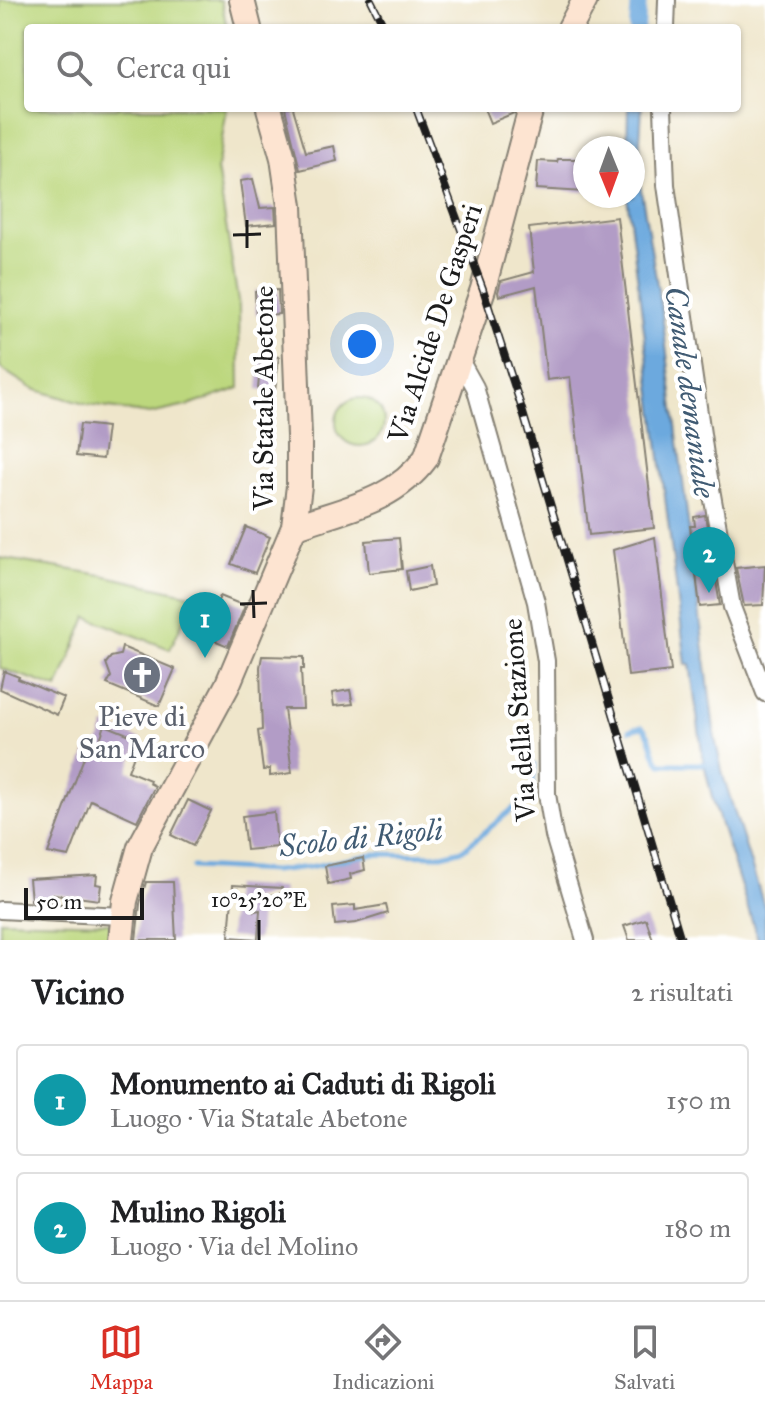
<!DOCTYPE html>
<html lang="it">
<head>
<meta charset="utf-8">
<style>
	body { margin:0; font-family:"IM FELL Great Primer",serif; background:#f6f6f6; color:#202124 }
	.compass { position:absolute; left:573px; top:136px; width:72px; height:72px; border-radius:50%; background:#fff; box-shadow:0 2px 6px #0004; rotate:179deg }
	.scale { position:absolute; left:24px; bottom:20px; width:120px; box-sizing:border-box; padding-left:8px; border:4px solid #1c1c1c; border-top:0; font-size:22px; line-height:28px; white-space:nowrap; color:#1c1c1c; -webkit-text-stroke:6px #fff; paint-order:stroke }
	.you { position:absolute; left:362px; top:344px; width:28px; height:28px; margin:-20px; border:6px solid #fff; border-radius:50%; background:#1a73e8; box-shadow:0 0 0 12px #1a73e833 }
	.badge { display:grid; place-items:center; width:52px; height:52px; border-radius:50%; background:#d93025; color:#fff; font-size:26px; font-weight:700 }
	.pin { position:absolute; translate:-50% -66px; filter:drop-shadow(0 2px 4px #0008) }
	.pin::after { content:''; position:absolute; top:42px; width:28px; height:24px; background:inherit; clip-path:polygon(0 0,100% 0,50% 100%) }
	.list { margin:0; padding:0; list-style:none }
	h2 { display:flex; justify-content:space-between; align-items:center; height:104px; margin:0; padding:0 32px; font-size:34px }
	h2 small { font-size:26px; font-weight:400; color:#757577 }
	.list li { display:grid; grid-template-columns:52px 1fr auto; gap:24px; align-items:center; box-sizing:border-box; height:112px; margin:0 16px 16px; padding:0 16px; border:2px solid #e0e0e0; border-radius:8px }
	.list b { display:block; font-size:30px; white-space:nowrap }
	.list p { margin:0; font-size:26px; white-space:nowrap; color:#757577 }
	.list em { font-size:26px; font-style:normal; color:#757577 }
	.icon { flex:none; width:44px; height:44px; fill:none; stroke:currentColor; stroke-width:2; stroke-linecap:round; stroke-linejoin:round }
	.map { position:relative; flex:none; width:765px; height:940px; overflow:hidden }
	.search { position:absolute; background:#fff; box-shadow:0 2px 6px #0004; left:24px; right:24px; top:24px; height:88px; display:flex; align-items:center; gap:20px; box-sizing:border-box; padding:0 28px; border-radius:8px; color:#757577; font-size:30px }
	.sheet { height:360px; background:#fff }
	nav { display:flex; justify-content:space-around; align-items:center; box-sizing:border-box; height:112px; border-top:2px solid #e0e0e0; background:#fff; font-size:22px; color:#757577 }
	nav a { display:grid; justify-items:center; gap:4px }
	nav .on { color:#d93025 }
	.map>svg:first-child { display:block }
	.green { fill:#bcd77d; stroke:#6c7a4c; stroke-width:2 }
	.water { fill:#6ca9de; stroke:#44627d; stroke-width:2 }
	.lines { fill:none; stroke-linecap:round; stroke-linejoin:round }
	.stream { stroke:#6ca9de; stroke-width:5 }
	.canal { stroke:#6ca9de; stroke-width:16 }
	.building { fill:#b29cc6 }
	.street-casing { stroke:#868174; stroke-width:20 }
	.secondary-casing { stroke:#868174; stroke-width:28 }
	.street { stroke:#fff; stroke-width:16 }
	.secondary { stroke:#fde4d1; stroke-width:24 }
	.rail-casing { stroke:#1c1c1c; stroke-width:8 }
	.rail { stroke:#fff; stroke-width:5; stroke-dasharray:15; stroke-linecap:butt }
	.ticks { fill:none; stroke:#1c1c1c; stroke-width:3 }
	.labels { text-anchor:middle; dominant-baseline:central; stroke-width:8; stroke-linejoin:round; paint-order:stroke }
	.street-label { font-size:28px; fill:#1c1c1c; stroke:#fff }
	.worship-label { font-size:28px; fill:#5b616d; stroke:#fff }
	.water-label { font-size:30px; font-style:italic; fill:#405b73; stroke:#fff }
	.ticks-label { font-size:20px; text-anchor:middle; fill:#1c1c1c; stroke:#fff; stroke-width:8; stroke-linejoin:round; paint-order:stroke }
</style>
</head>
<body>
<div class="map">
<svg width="765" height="940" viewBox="0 0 765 940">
	<rect width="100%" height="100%" fill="#fff"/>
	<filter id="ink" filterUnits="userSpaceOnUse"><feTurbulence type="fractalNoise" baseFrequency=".0125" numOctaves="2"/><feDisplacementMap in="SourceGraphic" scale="16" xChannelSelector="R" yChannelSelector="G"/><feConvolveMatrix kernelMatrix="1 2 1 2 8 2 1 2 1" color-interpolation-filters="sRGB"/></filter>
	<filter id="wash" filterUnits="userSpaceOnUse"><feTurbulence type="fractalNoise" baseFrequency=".006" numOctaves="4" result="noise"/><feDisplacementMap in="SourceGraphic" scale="32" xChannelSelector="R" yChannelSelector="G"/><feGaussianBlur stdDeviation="1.8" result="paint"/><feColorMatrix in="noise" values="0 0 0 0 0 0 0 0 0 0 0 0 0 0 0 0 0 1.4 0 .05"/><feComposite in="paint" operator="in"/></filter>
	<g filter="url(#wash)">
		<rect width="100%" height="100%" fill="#efe6cb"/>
		<g class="green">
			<path d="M0,0H221L227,28H28V108H227L217,169L239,307L240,388L191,405L150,414L88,405L33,389L0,368Z"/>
			<circle cx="360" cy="422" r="24"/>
			<path d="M0,558L102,575L195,596L170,649L87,617L58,688L0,668Z"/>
			<path d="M0,920L110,923V940H0Z"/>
		</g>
		<path class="water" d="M628,108H642L638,172L662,313L715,738L723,775L765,909V940H758L712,797L703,759L690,664H686L627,196H633V148H627Z"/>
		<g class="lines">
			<g class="stream">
				<path d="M630,730L642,727C654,736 650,753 661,764H708"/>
				<path d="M193,867L273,871L309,867L374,854L442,855L463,850L532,793L535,765"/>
			</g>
			<path class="canal" d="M637,28L639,0"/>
		</g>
		<g id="blocks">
			<g class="building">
				<path d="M285,108H293L306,152L334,146L337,161L300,170Z"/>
				<path d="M484,108H515L514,113L490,123Z"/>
				<path d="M558,159H585V192L536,189L538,161L557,162Z"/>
				<path d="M253,179L260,208L275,207L276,223L246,226L240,181Z"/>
				<path d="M617,217L654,528L589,535L570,377L547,380L536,286L499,296L498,292L501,281L534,272L529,228Z"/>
				<path d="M278,290L279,314L256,315L255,291Z"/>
				<path d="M261,355L279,357L275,391L258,389Z"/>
				<path d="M80,424L107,427L103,459L76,456Z"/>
				<path d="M705,515L720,605L700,607L690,526H695L694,517Z"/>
				<path d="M246,527L270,537L255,573L231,564Z"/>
				<path d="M655,537L671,671L628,676L613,550Z"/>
				<path d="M399,538L402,569L369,573L366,541Z"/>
				<path d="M765,565L763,605L744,606L736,568Z"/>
				<path d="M430,566L433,586L409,591L406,571Z"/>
				<path d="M220,596L245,606L228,646L204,636Z"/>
				<path d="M122,647L175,669L159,706L107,684L111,677L106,663L111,657L120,655Z"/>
				<path d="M262,656L304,657V669H301L303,709H284L292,773L270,776V769L263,770L258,731L262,730L260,667Z"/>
				<path d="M4,671L19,677L18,679L64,698L57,715L0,689Z"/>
				<path d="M350,690L353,704L334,706L332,693Z"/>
				<path d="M105,725L140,739L128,771L150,780L149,783L155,786L137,821L91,800L69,857L48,853L89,744L97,748Z"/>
				<path d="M188,800L211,811L193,846L171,835Z"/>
				<path d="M274,812L277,847L246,850L242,816Z"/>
				<path d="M363,858L365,870L350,874L351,879L328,884L325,866Z"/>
				<path d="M97,875L96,884L101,885L99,900L53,894V902L31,900L29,879Z"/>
				<path d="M146,882H173L176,940H136L140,904Z"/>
				<path d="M233,885L282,888L283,893L253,898L254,911L260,910L258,939L229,937Z"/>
				<path d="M355,905V910L386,905L388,913L356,923L335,925L333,907Z"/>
				<path d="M646,919L653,940H629L624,926Z"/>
			</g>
		</g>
	</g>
	<g filter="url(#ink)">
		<use href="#blocks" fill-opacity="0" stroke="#868174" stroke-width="2"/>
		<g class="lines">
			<defs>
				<g id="street">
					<path d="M666,28L667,0"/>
					<path d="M663,108L666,185L705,455L732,607L765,693"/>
					<path d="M460,360L475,387L536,602L546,661L547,794L554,836L585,940"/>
					<path d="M0,910L123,916"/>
				</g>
				<g id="secondary">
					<path d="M242,0L249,28"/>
					<path d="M570,28L585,0"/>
					<path d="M294,527C343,509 393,503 426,458L483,289L531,108"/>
					<path d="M121,940L125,901L140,847L227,686L294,527L299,486V436L290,206L283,158L269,108"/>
				</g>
			</defs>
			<use href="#street" class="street-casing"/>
			<use href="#secondary" class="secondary-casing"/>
			<use href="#street" class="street"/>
			<use href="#secondary" class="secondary"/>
			<defs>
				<g id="rail">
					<path d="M371,0L385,28"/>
					<path d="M416,108L483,289L520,403L681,940"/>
				</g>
			</defs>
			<use href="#rail" class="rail-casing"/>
			<use href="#rail" class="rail"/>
		</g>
	</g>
	<path class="ticks" d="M247,220V248M233,235L261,234M253,590L254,618M240,604L267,603M259,920V940"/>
	<defs>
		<symbol id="church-disc" viewBox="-11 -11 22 22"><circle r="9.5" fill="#6b7280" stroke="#fff"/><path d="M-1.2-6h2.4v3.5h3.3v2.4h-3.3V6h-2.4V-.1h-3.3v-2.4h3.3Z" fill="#fff"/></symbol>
	</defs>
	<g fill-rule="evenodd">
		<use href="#church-disc" x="120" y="653" width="44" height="44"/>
	</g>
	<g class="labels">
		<g class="street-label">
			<text transform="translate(435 323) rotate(-72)">Via Alcide De Gasperi</text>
			<text transform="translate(263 398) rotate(-90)">Via Statale Abetone</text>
			<text transform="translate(519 720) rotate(-94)">Via della Stazione</text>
		</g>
		<g class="worship-label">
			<text x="142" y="716">Pieve di<tspan x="142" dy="32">San Marco</tspan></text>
		</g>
		<g class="water-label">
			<text transform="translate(690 392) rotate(82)">Canale demaniale</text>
			<text transform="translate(361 838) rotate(-6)">Scolo di Rigoli</text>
		</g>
	</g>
	<g class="ticks-label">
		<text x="259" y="907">10°25'20"E</text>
	</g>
</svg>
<svg class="compass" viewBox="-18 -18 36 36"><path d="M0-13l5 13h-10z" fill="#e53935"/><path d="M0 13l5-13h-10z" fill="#757577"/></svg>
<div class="scale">50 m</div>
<div class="you"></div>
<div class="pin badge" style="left:205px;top:658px;background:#0f9aa8">1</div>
<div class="pin badge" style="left:709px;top:593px;background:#0f9aa8">2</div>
<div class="search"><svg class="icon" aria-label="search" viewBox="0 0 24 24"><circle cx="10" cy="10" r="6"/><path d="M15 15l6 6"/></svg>Cerca qui</div>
</div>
<section class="sheet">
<h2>Vicino<small>2 risultati</small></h2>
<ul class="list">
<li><span class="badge" style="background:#0f9aa8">1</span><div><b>Monumento ai Caduti di Rigoli</b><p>Luogo · Via Statale Abetone</p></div><em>150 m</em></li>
<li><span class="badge" style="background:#0f9aa8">2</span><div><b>Mulino Rigoli</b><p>Luogo · Via del Molino</p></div><em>180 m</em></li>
</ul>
</section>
<nav>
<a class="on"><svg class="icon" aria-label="map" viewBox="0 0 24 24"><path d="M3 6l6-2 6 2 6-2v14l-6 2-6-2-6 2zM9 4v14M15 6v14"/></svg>Mappa</a>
<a><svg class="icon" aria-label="directions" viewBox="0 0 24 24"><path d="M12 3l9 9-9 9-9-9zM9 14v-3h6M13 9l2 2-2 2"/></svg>Indicazioni</a>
<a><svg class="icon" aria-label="saved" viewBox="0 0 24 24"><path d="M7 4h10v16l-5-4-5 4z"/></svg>Salvati</a>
</nav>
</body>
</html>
